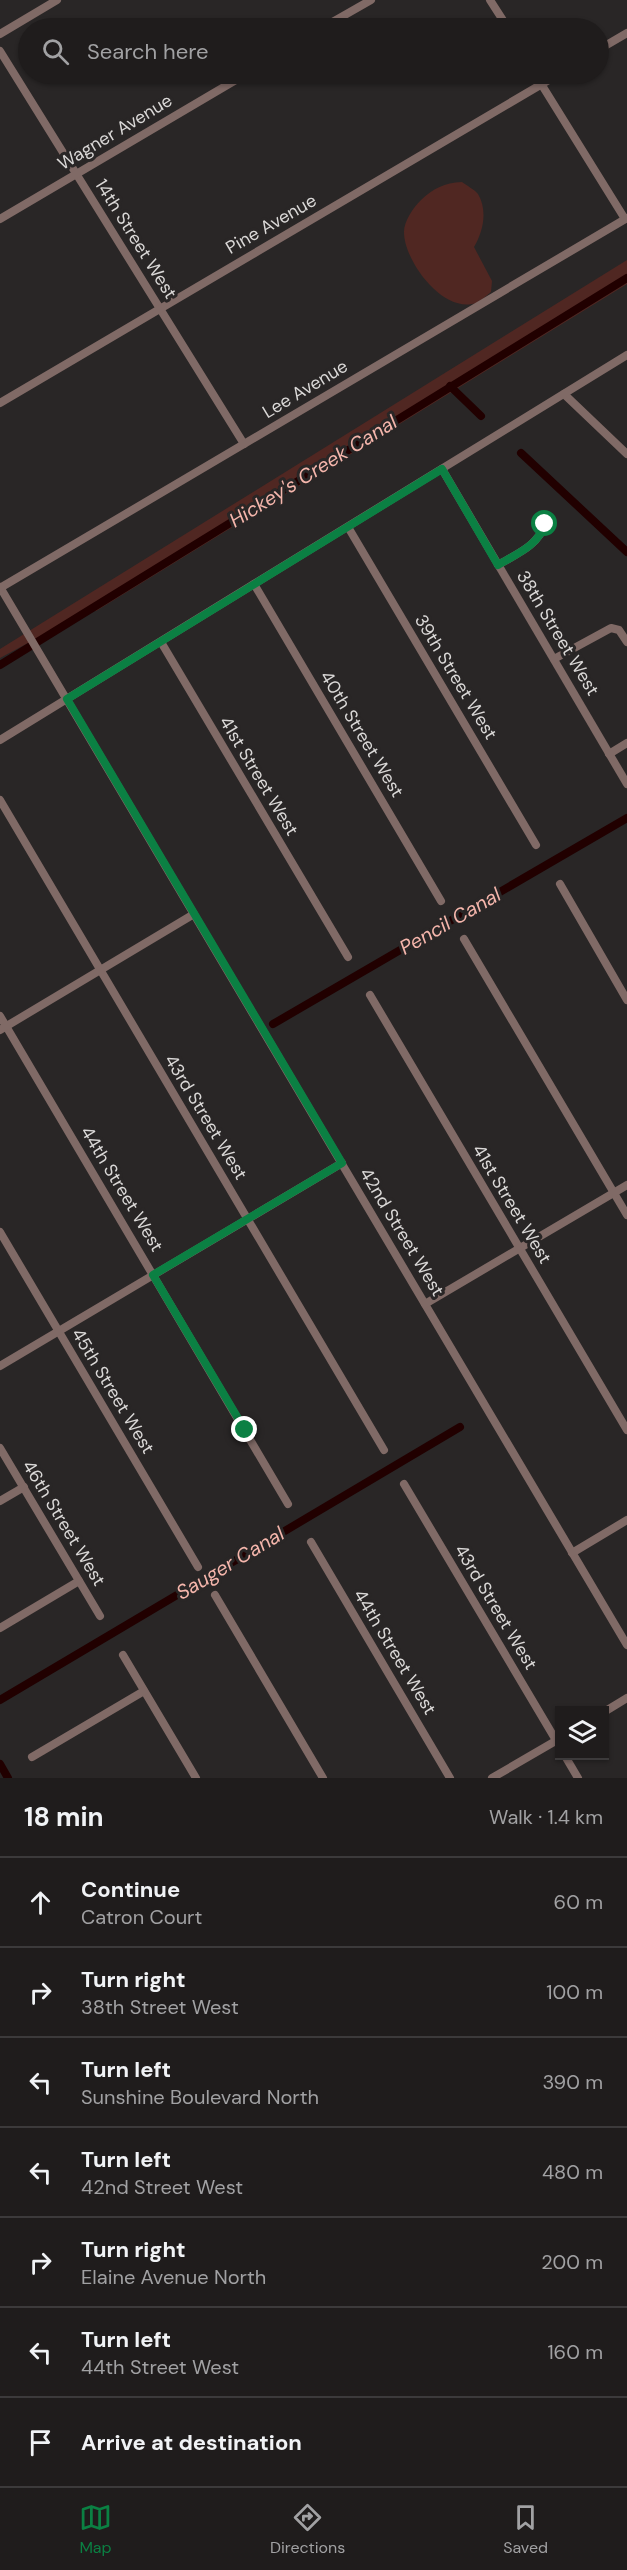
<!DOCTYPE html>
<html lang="en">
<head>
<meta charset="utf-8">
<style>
	body { margin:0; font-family:"DM Sans",sans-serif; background:#272525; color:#f1f3f6 }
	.controls { position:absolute; right:18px; bottom:18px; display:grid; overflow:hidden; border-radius:0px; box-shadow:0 2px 4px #0004 }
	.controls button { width:54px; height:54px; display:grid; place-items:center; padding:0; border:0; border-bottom:2px solid #3c3a3b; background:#1f1c1c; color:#f1f3f6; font:30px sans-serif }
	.stop { position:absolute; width:18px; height:18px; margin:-14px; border:4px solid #0b8043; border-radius:50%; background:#fff }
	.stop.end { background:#0b8043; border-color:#fff; box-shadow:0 2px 6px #0008 }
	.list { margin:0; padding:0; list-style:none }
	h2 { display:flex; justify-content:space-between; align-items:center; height:78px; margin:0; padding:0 24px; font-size:26px }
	h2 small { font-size:20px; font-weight:400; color:#a1a1a3 }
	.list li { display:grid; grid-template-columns:39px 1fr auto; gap:18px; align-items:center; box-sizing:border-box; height:90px; padding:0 24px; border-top:2px solid #3c3a3b }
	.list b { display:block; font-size:22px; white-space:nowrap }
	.list p { margin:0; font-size:20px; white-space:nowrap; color:#a1a1a3 }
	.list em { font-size:20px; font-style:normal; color:#a1a1a3 }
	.icon { flex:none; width:33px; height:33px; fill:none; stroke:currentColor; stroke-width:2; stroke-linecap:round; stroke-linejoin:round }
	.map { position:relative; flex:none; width:627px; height:1778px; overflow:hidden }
	.search { position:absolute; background:#1f1c1c; box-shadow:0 2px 4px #0004; left:18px; right:18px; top:18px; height:66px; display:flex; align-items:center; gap:15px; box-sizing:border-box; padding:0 21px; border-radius:33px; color:#a1a1a3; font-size:22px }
	.sheet { height:708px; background:#1f1c1c }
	nav { display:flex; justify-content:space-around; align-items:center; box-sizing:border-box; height:84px; border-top:2px solid #3c3a3b; background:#1f1c1c; font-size:16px; color:#a1a1a3 }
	nav a { display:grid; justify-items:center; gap:3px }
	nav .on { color:#0b8043 }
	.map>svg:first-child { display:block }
	.green { fill:#502722 }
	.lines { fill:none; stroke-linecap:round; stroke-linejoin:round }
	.canal { stroke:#210000; stroke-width:8 }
	.minor { stroke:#806a66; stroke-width:8 }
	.route { stroke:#0b8043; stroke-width:8 }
	.labels { text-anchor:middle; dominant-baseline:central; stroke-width:6; stroke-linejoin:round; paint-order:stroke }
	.street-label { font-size:18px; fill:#dad8d7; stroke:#292626 }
	.water-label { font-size:20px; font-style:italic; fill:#f5b6ac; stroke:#292626 }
</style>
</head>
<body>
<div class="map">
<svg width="627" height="1778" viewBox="0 0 627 1778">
	<rect width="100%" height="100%" fill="#292626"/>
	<g class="green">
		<path d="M462,182C466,185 475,190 478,194C488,211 483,232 474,247L492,281L491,292C487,295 481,301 476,303C443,314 404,261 404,232C404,221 413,208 421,200C434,188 444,183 462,182Z"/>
		<path d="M627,260V284L96,611H88L0,658V649Z"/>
	</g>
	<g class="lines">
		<g class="canal">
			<path d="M450,386L481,416"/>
			<path d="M521,453L627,552"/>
			<path d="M0,665L627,278"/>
			<path d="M273,1024L627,818"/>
			<path d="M0,1700L460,1427"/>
			<path d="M0,1764L8,1778"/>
		</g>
		<g class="minor">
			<path d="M490,0L508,28"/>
			<path d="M322,28L371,0"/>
			<path d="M0,34L57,0"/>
			<path d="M598,50L627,33"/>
			<path d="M0,51L244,444"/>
			<path d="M535,74L625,219"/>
			<path d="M0,219L246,74"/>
			<path d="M564,394L627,454"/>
			<path d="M0,403L559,74"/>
			<path d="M442,469L627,784"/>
			<path d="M348,527L536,845"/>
			<path d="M498,565C516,554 538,546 545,524"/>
			<path d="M254,584L441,901"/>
			<path d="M0,587L627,1645"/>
			<path d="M0,588L627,218"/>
			<path d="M161,642L348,957"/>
			<path d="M554,659L611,628L619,630L627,642"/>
			<path d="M0,740L627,355"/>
			<path d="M609,754L627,743"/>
			<path d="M0,800L384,1450"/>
			<path d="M560,884L627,1000"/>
			<path d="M464,939L627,1215"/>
			<path d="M370,995L627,1430"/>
			<path d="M0,1016L288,1504"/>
			<path d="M0,1030L194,914"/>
			<path d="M0,1232L198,1567"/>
			<path d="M425,1304L627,1185"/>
			<path d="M0,1366L342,1163"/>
			<path d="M0,1448L100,1616"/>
			<path d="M404,1484L560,1747"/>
			<path d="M0,1501L24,1487"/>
			<path d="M311,1542L450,1778"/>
			<path d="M572,1553L627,1520"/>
			<path d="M215,1595L323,1778"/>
			<path d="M0,1628L79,1581"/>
			<path d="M123,1655L196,1778"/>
			<path d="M604,1712L627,1698"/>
			<path d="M565,1756L578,1778"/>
			<path d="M32,1757L144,1691"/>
			<path d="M492,1778L559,1739"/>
		</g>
	</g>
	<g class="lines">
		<path class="route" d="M245,1430L153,1275L342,1163L67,699L442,469L498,565C516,554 538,546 545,524"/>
	</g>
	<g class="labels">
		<g class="street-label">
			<text transform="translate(115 132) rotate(-31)">Wagner Avenue</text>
			<text transform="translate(271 224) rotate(-30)">Pine Avenue</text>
			<text transform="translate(136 239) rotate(58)">14th Street West</text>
			<text transform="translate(305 389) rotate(-31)">Lee Avenue</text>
			<text transform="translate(558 633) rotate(59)">38th Street West</text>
			<text transform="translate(456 677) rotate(59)">39th Street West</text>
			<text transform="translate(362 734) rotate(59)">40th Street West</text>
			<text transform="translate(259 776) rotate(59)">41st Street West</text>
			<text transform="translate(206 1117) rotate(59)">43rd Street West</text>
			<text transform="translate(122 1189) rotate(59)">44th Street West</text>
			<text transform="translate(512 1204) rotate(59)">41st Street West</text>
			<text transform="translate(402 1232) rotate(59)">42nd Street West</text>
			<text transform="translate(113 1391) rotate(59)">45th Street West</text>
			<text transform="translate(64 1523) rotate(59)">46th Street West</text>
			<text transform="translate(496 1607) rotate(59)">43rd Street West</text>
			<text transform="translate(395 1652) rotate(59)">44th Street West</text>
		</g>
		<g class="water-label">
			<text transform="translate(313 471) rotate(-32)">Hickey's Creek Canal</text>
			<text transform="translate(450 921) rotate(-30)">Pencil Canal</text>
			<text transform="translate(230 1563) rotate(-31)">Sauger Canal</text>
		</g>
	</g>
</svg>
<div class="controls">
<button><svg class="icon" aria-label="layers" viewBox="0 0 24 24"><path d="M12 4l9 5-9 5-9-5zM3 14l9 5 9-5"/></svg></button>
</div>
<div class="stop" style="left:545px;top:524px"></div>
<div class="stop end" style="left:245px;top:1430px"></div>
<div class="search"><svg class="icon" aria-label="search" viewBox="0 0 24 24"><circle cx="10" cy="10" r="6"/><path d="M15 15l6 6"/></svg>Search here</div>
</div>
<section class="sheet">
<h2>18 min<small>Walk · 1.4 km</small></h2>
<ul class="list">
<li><svg class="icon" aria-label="ahead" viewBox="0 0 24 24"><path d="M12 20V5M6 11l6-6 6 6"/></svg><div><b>Continue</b><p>Catron Court</p></div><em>60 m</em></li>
<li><svg class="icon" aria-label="right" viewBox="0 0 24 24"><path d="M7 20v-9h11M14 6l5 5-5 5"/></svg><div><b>Turn right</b><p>38th Street West</p></div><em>100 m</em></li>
<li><svg class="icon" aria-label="left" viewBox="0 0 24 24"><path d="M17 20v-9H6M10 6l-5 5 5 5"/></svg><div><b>Turn left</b><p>Sunshine Boulevard North</p></div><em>390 m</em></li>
<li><svg class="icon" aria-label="left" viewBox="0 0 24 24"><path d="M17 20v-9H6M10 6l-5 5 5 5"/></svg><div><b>Turn left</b><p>42nd Street West</p></div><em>480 m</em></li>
<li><svg class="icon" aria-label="right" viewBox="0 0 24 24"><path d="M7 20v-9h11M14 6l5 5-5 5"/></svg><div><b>Turn right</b><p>Elaine Avenue North</p></div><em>200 m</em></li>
<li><svg class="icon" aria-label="left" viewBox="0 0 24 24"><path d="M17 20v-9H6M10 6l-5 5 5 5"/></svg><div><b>Turn left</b><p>44th Street West</p></div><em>160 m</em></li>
<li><svg class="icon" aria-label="arrive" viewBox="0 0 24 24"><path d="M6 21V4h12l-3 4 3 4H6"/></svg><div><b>Arrive at destination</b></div></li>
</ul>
</section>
<nav>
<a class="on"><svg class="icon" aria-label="map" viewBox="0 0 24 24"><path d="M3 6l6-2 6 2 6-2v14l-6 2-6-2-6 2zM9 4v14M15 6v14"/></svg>Map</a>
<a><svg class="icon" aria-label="directions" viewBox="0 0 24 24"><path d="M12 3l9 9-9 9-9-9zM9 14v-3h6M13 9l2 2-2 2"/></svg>Directions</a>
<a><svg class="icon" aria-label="saved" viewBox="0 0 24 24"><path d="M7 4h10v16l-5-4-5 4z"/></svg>Saved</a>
</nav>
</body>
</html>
